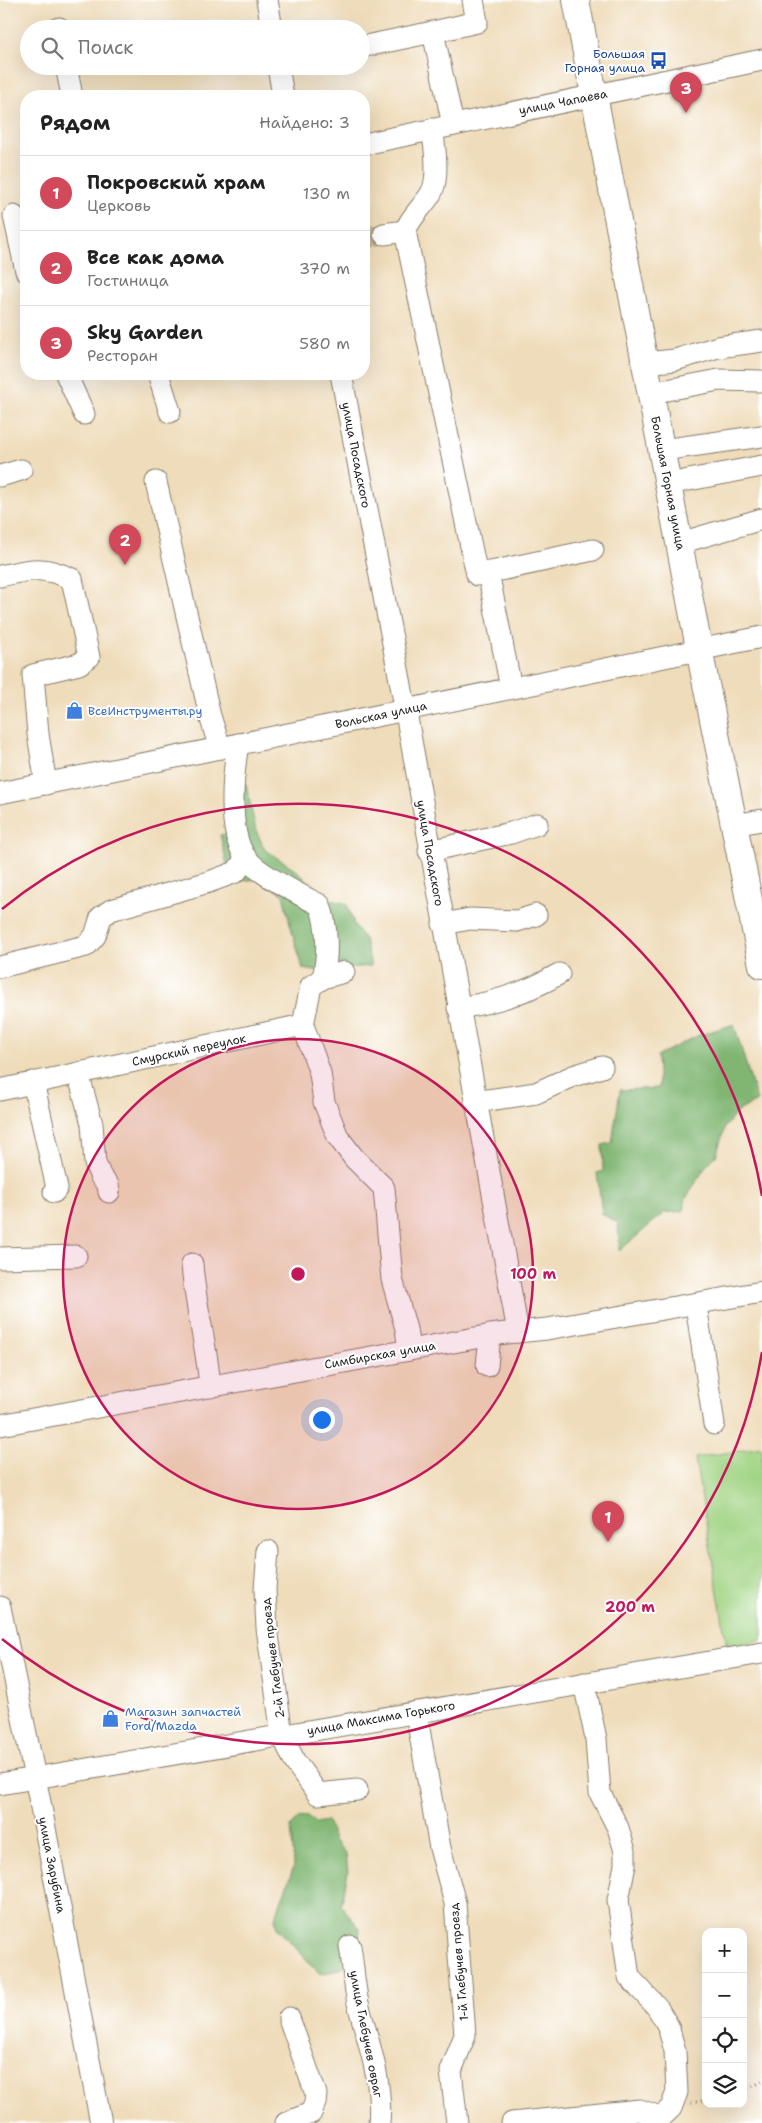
<!DOCTYPE html>
<html lang="ru">
<head>
<meta charset="utf-8">
<style>
	body { margin:0; font-family:"Shantell Sans",sans-serif; background:#f2f2f2; color:#222 }
	.controls { position:absolute; right:15px; bottom:15px; display:grid; overflow:hidden; border-radius:10px; box-shadow:0 5px 20px #0002 }
	.controls button { width:45px; height:45px; display:grid; place-items:center; padding:0; border:0; border-bottom:1px solid #e0e0e0; background:#fff; color:#222; font:25px sans-serif }
	.you { position:absolute; left:321px; top:1419px; width:18px; height:18px; margin:-12px; border:4px solid #fff; border-radius:50%; background:#1a73e8; box-shadow:0 0 0 8px #1a73e833 }
	.badge { display:grid; place-items:center; width:32px; height:32px; border-radius:50%; background:#d1495b; color:#fff; font-size:16px; font-weight:700 }
	.pin { position:absolute; translate:-50% -41px; filter:drop-shadow(0 1px 2px #0008) }
	.pin::after { content:''; position:absolute; top:26px; width:18px; height:15px; background:inherit; clip-path:polygon(0 0,100% 0,50% 100%) }
	.list { margin:0; padding:0; list-style:none }
	h2 { display:flex; justify-content:space-between; align-items:center; height:65px; margin:0; padding:0 20px; font-size:21px }
	h2 small { font-size:16px; font-weight:400; color:#767676 }
	.list li { display:grid; grid-template-columns:32px 1fr auto; gap:15px; align-items:center; box-sizing:border-box; height:75px; padding:0 20px; border-top:1px solid #e0e0e0 }
	.list b { display:block; font-size:19px; white-space:nowrap }
	.list p { margin:0; font-size:16px; white-space:nowrap; color:#767676 }
	.list em { font-size:16px; font-style:normal; color:#767676 }
	.icon { flex:none; width:28px; height:28px; fill:none; stroke:currentColor; stroke-width:2; stroke-linecap:round; stroke-linejoin:round }
	.map { position:relative; flex:none; width:762px; height:2123px; overflow:hidden }
	.search { position:absolute; background:#fff; box-shadow:0 5px 20px #0002; left:20px; top:20px; width:350px; height:55px; display:flex; align-items:center; gap:12px; box-sizing:border-box; padding:0 18px; border-radius:28px; color:#767676; font-size:19px }
	.panel { position:absolute; background:#fff; box-shadow:0 5px 20px #0002; left:20px; top:90px; width:350px; height:290px; border-radius:20px }
	.map>svg:first-child { display:block }
	.green { fill:#a1d484; stroke:#5e7850 }
	.forest { fill:#80b672; stroke:#4e6947 }
	.lines { fill:none; stroke-linecap:round; stroke-linejoin:round }
	.minor-tunnel { stroke:#c5b69a; stroke-width:21; stroke-dasharray:21 11; stroke-linecap:butt }
	.minor-casing { stroke:#867c6b; stroke-width:23 }
	.major-casing { stroke:#867c6b; stroke-width:28 }
	.path { stroke:#867c6b; stroke-width:3; stroke-dasharray:1 4; stroke-linecap:butt }
	.minor { stroke:#fff; stroke-width:21 }
	.major { stroke:#fff; stroke-width:26 }
	.ring { fill:none; stroke:#c2185b; stroke-width:2.5 }
	.labels { text-anchor:middle; dominant-baseline:central; stroke-width:4; stroke-linejoin:round; paint-order:stroke }
	.transit-label { font-size:12px; fill:#164399; stroke:#fff; text-anchor:end }
	.street-label { font-size:12px; fill:#1c1c1c; stroke:#fff }
	.shop-label { font-size:12px; fill:#366cbe; stroke:#fff; text-anchor:start }
	.centre { fill:#c2185b; stroke:#fff; stroke-width:2.5 }
	.ring-label { font-size:15px; text-anchor:middle; font-weight:bold; fill:#c2185b; stroke:#fff; stroke-width:4; stroke-linejoin:round; paint-order:stroke }
</style>
</head>
<body>
<div class="map">
<svg width="762" height="2123" viewBox="0 0 762 2123">
	<rect width="100%" height="100%" fill="#fff"/>
	<filter id="ink" filterUnits="userSpaceOnUse"><feTurbulence type="fractalNoise" baseFrequency=".02" numOctaves="2"/><feDisplacementMap in="SourceGraphic" scale="10" xChannelSelector="R" yChannelSelector="G"/><feConvolveMatrix kernelMatrix="1 2 1 2 8 2 1 2 1" color-interpolation-filters="sRGB"/></filter>
	<filter id="wash" filterUnits="userSpaceOnUse"><feTurbulence type="fractalNoise" baseFrequency=".0096" numOctaves="4" result="noise"/><feDisplacementMap in="SourceGraphic" scale="20" xChannelSelector="R" yChannelSelector="G"/><feGaussianBlur stdDeviation="1.12" result="paint"/><feColorMatrix in="noise" values="0 0 0 0 0 0 0 0 0 0 0 0 0 0 0 0 0 1.4 0 .05"/><feComposite in="paint" operator="in"/></filter>
	<g filter="url(#wash)">
		<rect width="100%" height="100%" fill="#efdcba"/>
		<path class="green" d="M762,1447V1640L727,1646L695,1458Z"/>
		<g class="forest">
			<path d="M239,783L246,784L256,830L265,850L295,869L328,899L347,904L355,927L365,939L371,966L314,971L303,969C296,944 288,920 283,894L259,879L231,882L220,835L231,833Z"/>
			<path d="M734,1024L757,1101L738,1111L725,1127L716,1156L706,1166L685,1200L683,1211L664,1213L619,1251L618,1223L602,1214L597,1173L603,1171L602,1145L612,1143L620,1090L659,1088L657,1056L699,1035Z"/>
			<path d="M308,1816L315,1823L327,1821L334,1840L346,1854L348,1872L341,1905L360,1929L359,1938L342,1950L344,1967L340,1970L320,1974L277,1928L275,1918L294,1866L291,1826L299,1818Z"/>
		</g>
	</g>
	<g filter="url(#ink)">
		<g class="lines">
			<path class="minor-tunnel" d="M364,238L384,234"/>
			<defs>
				<g id="minor">
					<path d="M267,0L272,29"/>
					<path d="M59,28V29"/>
					<path d="M433,32L477,22L473,0"/>
					<path d="M361,47L433,32L453,125"/>
					<path d="M66,66L72,96"/>
					<path d="M278,66L283,96"/>
					<path d="M432,129C435,146 440,181 430,195C421,209 412,215 405,231L477,575L593,550"/>
					<path d="M364,144L762,60"/>
					<path d="M14,216L26,271"/>
					<path d="M384,234L405,231"/>
					<path d="M645,363L675,360L718,347L762,341"/>
					<path d="M66,374L84,414"/>
					<path d="M158,374L170,412"/>
					<path d="M341,374L401,685L518,1332"/>
					<path d="M651,393L719,380L762,381"/>
					<path d="M662,450L762,436"/>
					<path d="M0,476L21,470"/>
					<path d="M156,482L210,716L220,748"/>
					<path d="M668,484L762,466"/>
					<path d="M680,543L762,519"/>
					<path d="M488,572L511,688"/>
					<path d="M0,576C31,569 42,565 72,579L89,657L79,664L33,675L38,734L46,784"/>
					<path d="M238,744C233,774 227,832 246,858C257,873 302,896 320,905C328,928 328,955 323,978"/>
					<path d="M0,793L762,637"/>
					<path d="M734,825L762,820"/>
					<path d="M429,851L511,833L537,824"/>
					<path d="M443,924L470,919L517,921L536,915"/>
					<path d="M0,967L86,946L95,936L101,917L111,910L209,882L236,872L246,858"/>
					<path d="M458,1008C493,1003 528,992 559,974"/>
					<path d="M303,1025L320,1073L324,1102L338,1137L354,1158L384,1188L392,1279L406,1329L409,1350"/>
					<path d="M78,1073L92,1124L95,1163L101,1177L108,1185L109,1192"/>
					<path d="M33,1082L57,1188L54,1192"/>
					<path d="M0,1090L303,1025L311,986L323,978L344,972"/>
					<path d="M475,1102L536,1093L573,1076L602,1067"/>
					<path d="M0,1258L76,1256"/>
					<path d="M192,1264C195,1306 207,1345 210,1387"/>
					<path d="M696,1305L714,1424"/>
					<path d="M487,1366L490,1335"/>
					<path d="M0,1425L497,1334L547,1329L762,1292"/>
					<path d="M268,1551L265,1589L267,1628L282,1735L295,1762L318,1794L357,1790"/>
					<path d="M0,1607L40,1802L101,2123"/>
					<path d="M584,1683L596,1739L600,1793L618,1828L625,1851V1865L618,1900L629,1977L657,2007L668,2026L675,2051L677,2092L671,2108L655,2123"/>
					<path d="M416,1712L440,1848L455,1903L465,2035L451,2071L457,2123"/>
					<path d="M0,1784L762,1653"/>
					<path d="M350,1946C353,1965 354,1984 358,2003C368,2042 383,2082 379,2123"/>
					<path d="M286,2123L311,2113L315,2103L316,2094L289,2018"/>
					<path d="M512,2123L640,2110L660,2117"/>
				</g>
				<path id="major" d="M576,0L703,669L762,965"/>
			</defs>
			<use href="#minor" class="minor-casing"/>
			<use href="#major" class="major-casing"/>
			<g class="path">
				<path d="M743,2090L762,2082"/>
				<path d="M691,2103L706,2100"/>
			</g>
			<use href="#minor" class="minor"/>
			<use href="#major" class="major"/>
		</g>
	</g>
	<circle cx="298" cy="1274" r="235" fill="#c2185b" fill-opacity=".12"/>
	<g class="ring">
		<circle cx="298" cy="1274" r="235"/>
		<path d="M762 1352A470 470 0 0 1 2 1639M2 909A470 470 0 0 1 762 1196"/>
	</g>
	<defs>
		<symbol id="bus-bare" viewBox="-9 -9 18 18"><path d="M-5-6H5V4H4V6H2V4H-2V6H-4V4H-5ZM-3.5-4V0h7V-4ZM-3.5 1.2v1.5H-2V1.2ZM2 1.2v1.5H3.5V1.2Z" fill="#1a4fb4" stroke="#fff" stroke-width="2.5" paint-order="stroke"/></symbol>
		<symbol id="shop-bare" viewBox="-9 -9 18 18"><path d="M-5-2.5h2.3a2.7 3.5 0 0 1 5.4 0H5L5.5 6h-11ZM-1.5-2.5h3a1.5 2.3 0 0 0-3 0Z" fill="#3f7fe0" stroke="#fff" stroke-width="2.5" paint-order="stroke"/></symbol>
	</defs>
	<g fill-rule="evenodd">
		<use href="#bus-bare" x="646" y="48" width="25" height="25"/>
		<use href="#shop-bare" x="62" y="698" width="25" height="25"/>
		<use href="#shop-bare" x="98" y="1706" width="25" height="25"/>
	</g>
	<g class="labels">
		<g class="transit-label">
			<text x="645" y="54">Большая<tspan x="645" dy="14">Горная улица</tspan></text>
		</g>
		<g class="street-label">
			<text transform="translate(563 102) rotate(-11)">улица Чапаева</text>
			<text transform="translate(356 455) rotate(79)">улица Посадского</text>
			<text transform="translate(668 483) rotate(79)">Большая Горная улица</text>
			<text transform="translate(381 715) rotate(-12)">Вольская улица</text>
			<text transform="translate(430 853) rotate(80)">улица Посадского</text>
			<text transform="translate(189 1050) rotate(-12)">Смурский переулок</text>
			<text transform="translate(380 1355) rotate(-10)">Симбирская улица</text>
			<text transform="translate(273 1658) rotate(-97)">2-й Глебучев проезд</text>
			<text transform="translate(381 1718) rotate(-10)">улица Максима Горького</text>
			<text transform="translate(52 1865) rotate(79)">улица Зарубина</text>
			<text transform="translate(459 1962) rotate(-95)">1-й Глебучев проезд</text>
			<text transform="translate(366 2034) rotate(79)">улица Глебучев овраг</text>
		</g>
		<g class="shop-label">
			<text x="88" y="711">ВсеИнструменты.ру</text>
			<text x="125" y="1712">Магазин запчастей<tspan x="125" dy="14">Ford/Mazda</tspan></text>
		</g>
	</g>
	<circle cx="298" cy="1274" r="8" class="centre"/>
	<g class="ring-label">
		<text x="533" y="1279">100 m</text>
		<text x="630" y="1612">200 m</text>
	</g>
</svg>
<div class="controls">
<button>+</button>
<button>−</button>
<button><svg class="icon" aria-label="locate" viewBox="0 0 24 24"><circle cx="12" cy="12" r="6"/><path d="M12 2v4M12 18v4M2 12h4M18 12h4"/></svg></button>
<button><svg class="icon" aria-label="layers" viewBox="0 0 24 24"><path d="M12 4l9 5-9 5-9-5zM3 14l9 5 9-5"/></svg></button>
</div>
<div class="you"></div>
<div class="pin badge" style="left:608px;top:1542px">1</div>
<div class="pin badge" style="left:125px;top:565px">2</div>
<div class="pin badge" style="left:686px;top:113px">3</div>
<div class="search"><svg class="icon" aria-label="search" viewBox="0 0 24 24"><circle cx="10" cy="10" r="6"/><path d="M15 15l6 6"/></svg>Поиск</div>
<section class="panel">
<h2>Рядом<small>Найдено: 3</small></h2>
<ul class="list">
<li><span class="badge">1</span><div><b>Покровский храм</b><p>Церковь</p></div><em>130 m</em></li>
<li><span class="badge">2</span><div><b>Все как дома</b><p>Гостиница</p></div><em>370 m</em></li>
<li><span class="badge">3</span><div><b>Sky Garden</b><p>Ресторан</p></div><em>580 m</em></li>
</ul>
</section>
</div>
</body>
</html>
